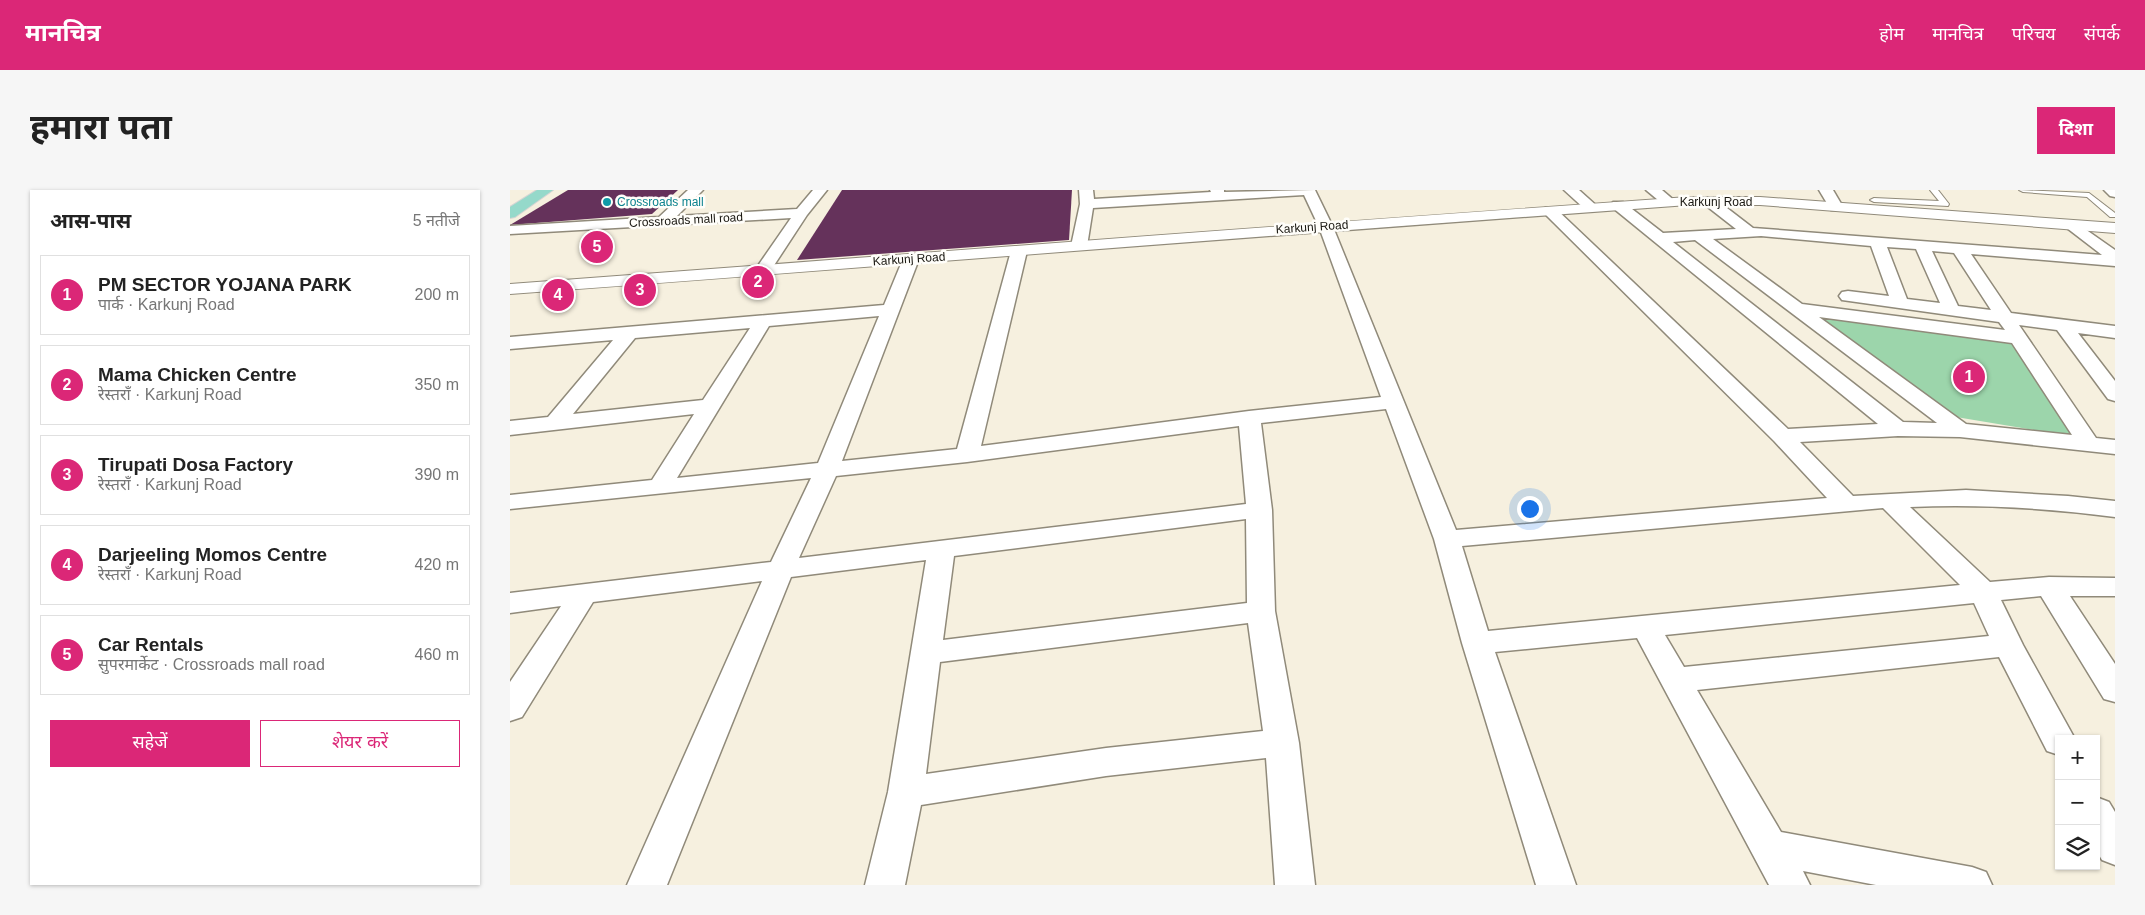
<!DOCTYPE html>
<html lang="hi">
<head>
<meta charset="utf-8">
<style>
	body { margin:0; font-family:Helvetica,"Noto Sans Devanagari",sans-serif; background:#f6f6f6; color:#222 }
	.controls { position:absolute; right:15px; bottom:15px; display:grid; overflow:hidden; border-radius:0px; box-shadow:0 1px 4px #0004 }
	.controls button { width:45px; height:45px; display:grid; place-items:center; padding:0; border:0; border-bottom:1px solid #e0e0e0; background:#fff; color:#222; font:25px sans-serif }
	.you { position:absolute; left:1019px; top:318px; width:18px; height:18px; margin:-12px; border:4px solid #fff; border-radius:50%; background:#1a73e8; box-shadow:0 0 0 8px #1a73e833 }
	.badge { display:grid; place-items:center; width:32px; height:32px; border-radius:50%; background:#db2777; color:#fff; font-size:16px; font-weight:700 }
	.pin { position:absolute; translate:-50% -50%; border:2px solid #fff; box-shadow:0 1px 5px #0006 }
	.list { margin:0; padding:0; list-style:none }
	h2 { display:flex; justify-content:space-between; align-items:center; height:65px; margin:0; padding:0 20px; font-size:21px }
	h2 small { font-size:16px; font-weight:400; color:#767676 }
	.list li { display:grid; grid-template-columns:32px 1fr auto; gap:15px; align-items:center; box-sizing:border-box; height:80px; margin:0 10px 10px; padding:0 10px; border:1px solid #e0e0e0; border-radius:0px }
	.list b { display:block; font-size:19px; white-space:nowrap }
	.list p { margin:0; font-size:16px; white-space:nowrap; color:#767676 }
	.list em { font-size:16px; font-style:normal; color:#767676 }
	.actions { display:flex; gap:10px; padding:15px 20px }
	.actions a { flex:1; padding:11px 0; border:1px solid #db2777; border-radius:0px; text-align:center; font-size:18px; color:#db2777 }
	.actions .main { background:#db2777; color:#fff }
	.icon { flex:none; width:28px; height:28px; fill:none; stroke:currentColor; stroke-width:2; stroke-linecap:round; stroke-linejoin:round }
	.map { position:relative; flex:none; width:1605px; height:695px; overflow:hidden; border-radius:0px }
	header { display:flex; align-items:center; gap:30px; box-sizing:border-box; height:70px; padding:0 25px; background:#db2777; color:#fff }
	header strong { font-size:24px }
	nav { display:flex; gap:28px; margin-inline-start:auto; font-size:18px }
	.intro { display:flex; align-items:center; justify-content:space-between; box-sizing:border-box; height:120px; padding:0 30px }
	h1 { margin:0; font-size:35px }
	.button { padding:12px 22px; border-radius:0px; background:#db2777; color:#fff; font-size:18px; font-weight:700 }
	main { display:flex; gap:30px; padding:0 30px }
	aside { flex:1; background:#fff; border-radius:0px; box-shadow:0 1px 4px #0004 }
	.map>svg:first-child { display:block }
	.green { fill:#9cd5ab }
	.building { fill:#65325b }
	.lines { fill:none; stroke-linecap:round; stroke-linejoin:round }
	.service-casing { stroke:#908a7a; stroke-width:2 }
	.minor-casing { stroke:#908a7a; stroke-width:3 }
	.tertiary-casing { stroke:#908a7a; stroke-width:2 }
	.primary-casing { stroke:#d6d5d4; stroke-width:2 }
	.service { fill:#fff; fill-rule:evenodd }
	.minor { fill:#fff; fill-rule:evenodd }
	.tertiary { fill:#fff; fill-rule:evenodd }
	.primary { fill:#95d9ca; fill-rule:evenodd }
	.culture-dot { fill:#0f9aa8; stroke:#fffefa; stroke-width:2 }
	.labels { text-anchor:middle; dominant-baseline:central; stroke-width:5; stroke-linejoin:round; paint-order:stroke }
	.far-culture-label { font-size:12px; fill:#0d838f; stroke:#fffefa; text-anchor:start }
	.far-street-label { font-size:12px; fill:#191711; stroke:#fffefa }
</style>
</head>
<body>
<header>
<strong>मानचित्र</strong>
<nav><a>होम</a><a>मानचित्र</a><a>परिचय</a><a>संपर्क</a></nav>
</header>
<div class="intro"><h1>हमारा पता</h1><a class="button">दिशा</a></div>
<main>
<aside>
<h2>आस-पास<small>5 नतीजे</small></h2>
<ul class="list">
<li><span class="badge">1</span><div><b>PM SECTOR YOJANA PARK</b><p>पार्क · Karkunj Road</p></div><em>200 m</em></li>
<li><span class="badge">2</span><div><b>Mama Chicken Centre</b><p>रेस्तराँ · Karkunj Road</p></div><em>350 m</em></li>
<li><span class="badge">3</span><div><b>Tirupati Dosa Factory</b><p>रेस्तराँ · Karkunj Road</p></div><em>390 m</em></li>
<li><span class="badge">4</span><div><b>Darjeeling Momos Centre</b><p>रेस्तराँ · Karkunj Road</p></div><em>420 m</em></li>
<li><span class="badge">5</span><div><b>Car Rentals</b><p>सुपरमार्केट · Crossroads mall road</p></div><em>460 m</em></li>
</ul>
<div class="actions"><a class="main">सहेजें</a><a>शेयर करें</a></div>
</aside>
<div class="map">
<svg width="1605" height="695" viewBox="0 0 1605 695">
	<rect width="100%" height="100%" fill="#f6f0df"/>
	<path class="green" d="M1304,124L1509,147L1565,247L1440,226Z"/>
	<g class="building">
		<path d="M58,0H168L142,24L0,35Z"/>
		<path d="M332,0H562L559,50L287,70Z"/>
	</g>
	<g class="lines">
		<defs>
			<g id="service">
				<path d="M1420,0H1428L1439,14L1438,16L1364,12L1360,10L1364,8L1429,11Z"/>
				<path d="M1509,0L1579,3L1605,23V27H1600L1577,7L1513,2Z"/>
			</g>
			<g id="minor">
				<path d="M178,0H193L167,26L287,19L303,0H317L297,25L259,83H247L245,80L281,28L0,44V36L149,27Z"/>
				<path d="M569,0H583L584,9L701,2L700,0H714V2L805,0L823,37L946,340L1317,308L1264,251L1035,24L1033,21L1035,18H1045L1278,239L1368,234L1103,18L1101,15L1103,12H1113L1153,43L1226,39L1194,14L1192,11L1194,8H1204L1243,38L1592,65L1553,35L1555,32H1565L1605,60V76L1461,64L1501,123L1605,136V148L1568,143L1605,191V211L1598,209L1547,140L1509,135L1586,248L1605,250V264L1450,247L1388,246L1290,252L1343,306L1456,300L1558,306L1605,311V327C1537,318 1469,314 1400,317L1480,392L1539,387L1605,388V406H1560L1605,474V512L1594,509L1531,406L1491,410L1513,455L1565,549H1549V565L1537,561L1489,467L1187,500L1271,642L1462,677L1476,682L1482,695H1366L1293,681L1300,695H1259L1127,448L985,462L1066,695H1026L952,453L924,349L876,219L751,233L762,320L765,421L789,553L805,695H765L756,568L596,586L411,615L395,695H355L378,602L416,370L281,387L157,695H117L252,391L83,412L12,527L0,531V492L51,416L0,423V403L261,372L301,288L0,319V305L142,290L184,224L0,245V231L38,227L103,150L0,159V147L374,115L393,69L395,66H407L409,69L332,271L447,259L501,61L503,58H515L517,61L471,256L739,221L871,207L809,37L794,5L583,18L577,56L574,59H564L561,56L570,14ZM1251,46L1361,56L1379,106L1338,101L1332,102L1329,106L1332,110L1489,132L1495,140L1292,114L1203,49ZM1185,50L1427,233L1393,232L1163,52ZM1377,57L1406,59L1430,113L1397,109ZM1422,61L1444,63L1481,120L1448,116ZM369,126L308,273L167,288L259,136ZM1309,127L1502,153L1562,245L1456,234ZM240,138L193,210L63,224L125,148ZM729,236L736,314L289,368L326,286L457,272ZM1373,318L1450,395L978,441L952,356ZM736,329L737,413L433,450L444,366ZM1464,413L1479,446L1174,477L1155,445ZM738,433L753,541L596,558L416,584L430,472Z"/>
				<path d="M1054,0H1069L1088,17L1081,21L1076,20Z"/>
				<path d="M1136,0H1152L1166,12L1164,15H1154Z"/>
				<path d="M1309,0H1323L1333,17L1331,20H1321Z"/>
				<path d="M1594,0H1605V7L1600,6Z"/>
				<path d="M1586,607L1599,612L1605,622V675L1592,670L1586,660Z"/>
			</g>
			<path id="tertiary" d="M1178,7H1250L1605,33V43L1250,15H1178C785,43 393,75 0,104V94C393,65 785,34 1178,7Z"/>
			<path id="primary" d="M27,0H43L5,27L0,28V17Z"/>
		</defs>
		<use href="#service" class="service-casing"/>
		<use href="#minor" class="minor-casing"/>
		<use href="#tertiary" class="tertiary-casing"/>
		<use href="#primary" class="primary-casing"/>
		<use href="#service" class="service"/>
		<use href="#minor" class="minor"/>
		<use href="#tertiary" class="tertiary"/>
		<use href="#primary" class="primary"/>
	</g>
	<circle class="culture-dot" cx="97" cy="12" r="5"/>
	<g class="labels">
		<g class="far-culture-label">
			<text x="107" y="12">Crossroads mall</text>
		</g>
		<g class="far-street-label">
			<text x="1206" y="12">Karkunj Road</text>
			<text transform="translate(176 30) rotate(-3)">Crossroads mall road</text>
			<text transform="translate(802 37) rotate(-4)">Karkunj Road</text>
			<text transform="translate(399 69) rotate(-4)">Karkunj Road</text>
		</g>
	</g>
</svg>
<div class="controls">
<button>+</button>
<button>−</button>
<button><svg class="icon" aria-label="layers" viewBox="0 0 24 24"><path d="M12 4l9 5-9 5-9-5zM3 14l9 5 9-5"/></svg></button>
</div>
<div class="you"></div>
<div class="pin badge" style="left:1459px;top:187px">1</div>
<div class="pin badge" style="left:248px;top:92px">2</div>
<div class="pin badge" style="left:130px;top:100px">3</div>
<div class="pin badge" style="left:48px;top:105px">4</div>
<div class="pin badge" style="left:87px;top:57px">5</div>
</div>
</main>
</body>
</html>
